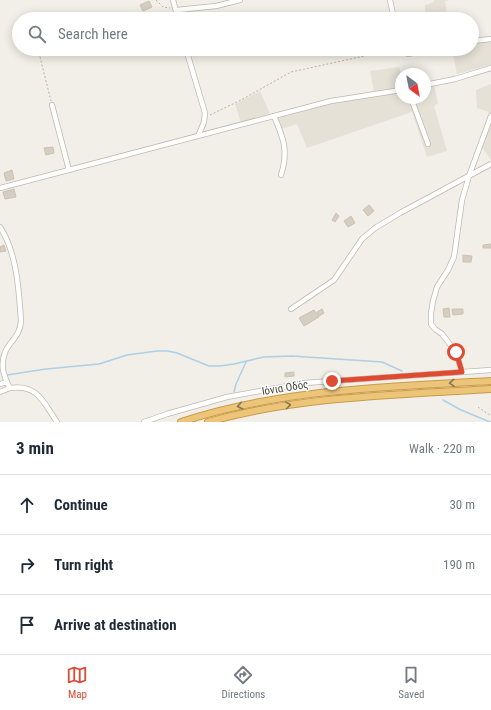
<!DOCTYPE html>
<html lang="en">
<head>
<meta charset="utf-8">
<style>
	body { margin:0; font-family:"Roboto Condensed",sans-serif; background:#f2f2f3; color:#1f2937 }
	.compass { position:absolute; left:395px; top:68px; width:36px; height:36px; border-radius:50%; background:#fff; box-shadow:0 2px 10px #0003; rotate:148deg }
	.stop { position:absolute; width:12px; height:12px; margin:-9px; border:3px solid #df4a32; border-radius:50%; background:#fff }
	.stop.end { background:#df4a32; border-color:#fff; box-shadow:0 1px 4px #0008 }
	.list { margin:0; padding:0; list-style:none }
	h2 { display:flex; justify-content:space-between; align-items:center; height:52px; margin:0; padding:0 16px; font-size:17px }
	h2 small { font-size:13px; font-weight:400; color:#747a83 }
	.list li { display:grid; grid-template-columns:26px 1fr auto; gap:12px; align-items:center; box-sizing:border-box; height:60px; padding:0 16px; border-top:1px solid #e0e1e3 }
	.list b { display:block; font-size:15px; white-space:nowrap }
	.list em { font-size:13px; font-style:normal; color:#747a83 }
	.icon { flex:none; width:22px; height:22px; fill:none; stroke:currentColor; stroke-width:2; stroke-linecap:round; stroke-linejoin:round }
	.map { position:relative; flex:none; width:491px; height:422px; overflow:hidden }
	.search { position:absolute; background:#fff; box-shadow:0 2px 10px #0003; left:12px; right:12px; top:12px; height:44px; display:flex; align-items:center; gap:10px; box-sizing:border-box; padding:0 14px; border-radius:22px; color:#747a83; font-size:15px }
	.sheet { height:232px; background:#fff }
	nav { display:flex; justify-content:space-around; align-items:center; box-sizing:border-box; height:56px; border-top:1px solid #e0e1e3; background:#fff; font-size:11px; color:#747a83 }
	nav a { display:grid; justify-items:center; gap:2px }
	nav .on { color:#df4a32 }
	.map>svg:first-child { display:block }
	.residential { fill:#e5e1d7 }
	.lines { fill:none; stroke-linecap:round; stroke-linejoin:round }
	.stream { stroke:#acd0e7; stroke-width:1.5 }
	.building { fill:#d5cdc2; stroke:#ccc2b3 }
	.minor-casing { stroke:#bfb9af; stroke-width:6 }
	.highway-casing { stroke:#ca9a4a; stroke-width:8 }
	.path { stroke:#bcb29f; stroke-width:1; stroke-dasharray:2 2; stroke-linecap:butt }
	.minor { stroke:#fff; stroke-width:4.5 }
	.highway { stroke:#ecc579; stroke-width:6 }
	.oneway { stroke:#877552 }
	.route { stroke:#df4a32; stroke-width:5 }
	.labels { text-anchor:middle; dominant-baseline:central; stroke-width:3; stroke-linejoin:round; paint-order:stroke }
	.street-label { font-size:11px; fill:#443f38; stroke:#fff }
</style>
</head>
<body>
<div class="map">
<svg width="491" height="422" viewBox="0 0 491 422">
	<rect width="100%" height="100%" fill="#f2efe8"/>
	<g class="residential">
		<path d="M434,0H450L445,1L448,19H425V5L434,2Z"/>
		<path d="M491,36V65L457,74L452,49H472V39Z"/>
		<path d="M399,67L401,74V98H425V83L432,81L434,85L438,103L434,106L447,151L427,157L412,112L307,148L297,124L282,129L277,117L242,126L235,104L260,91L270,114L332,98L374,91L370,71Z"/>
		<path d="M491,84V160L479,143L489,112L477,108L476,90Z"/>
	</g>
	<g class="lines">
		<g class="stream">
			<path d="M7,375L46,369L99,364L127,355L157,351H168L177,353L209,366H220L234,364L264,357L292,356L382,362L402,371"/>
			<path d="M234,392L236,384L246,362"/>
			<path d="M443,400L461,410L490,422"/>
		</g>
	</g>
	<g class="building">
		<path d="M149,1L152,7L143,11L140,5Z"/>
		<path d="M53,147L54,153L46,155L44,148Z"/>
		<path d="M12,170L14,179L6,181L4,173Z"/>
		<path d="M14,189L16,197L5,199L3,192Z"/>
		<path d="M369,205L374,211L368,216L363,210Z"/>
		<path d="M336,213L339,216L335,222L332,220Z"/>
		<path d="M351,216L355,223L348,227L344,221Z"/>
		<path d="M491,244V248H483V245Z"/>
		<path d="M4,245L6,251L0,252V247Z"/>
		<path d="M463,255L472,256L471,262H463Z"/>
		<path d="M449,308L450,317H444L443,309Z"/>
		<path d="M322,309L324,313L319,316L317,312Z"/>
		<path d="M452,309H463V314L453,315Z"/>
		<path d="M314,310L319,317L304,326L299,318Z"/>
		<path d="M294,372V376L285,377V373Z"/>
	</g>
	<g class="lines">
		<defs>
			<g id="minor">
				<path d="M173,0L178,19"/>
				<path d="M390,0L394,19"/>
				<path d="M177,10L216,6L240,0"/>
				<path d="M472,41L491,39"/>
				<path d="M186,49L205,113L204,122L199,134"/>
				<path d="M402,49L404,52L408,54L432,49"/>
				<path d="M425,85L455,79L491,68"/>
				<path d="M411,98L428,144"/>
				<path d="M52,105L69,170"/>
				<path d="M274,116C283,137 289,151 281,175"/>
				<path d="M0,188L331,101L401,90"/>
				<path d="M0,227C17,253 19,291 21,321C20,342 0,343 3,370C5,377 6,382 10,388C38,384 43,402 57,422"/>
				<path d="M291,309L334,280L362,239L375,228L400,213L491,164"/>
				<path d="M462,372L456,352L442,334L435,329L431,324V313L433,301L437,287L448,270L454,257L462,200L469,176L491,116"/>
				<path d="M0,384L7,382"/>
				<path d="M0,392L10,388"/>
				<path d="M144,422L167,414L227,397L304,383L491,370"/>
			</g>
			<g id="highway">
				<path d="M181,422C281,389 387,387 491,381"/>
				<path d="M208,422C300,396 396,395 491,389"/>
			</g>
		</defs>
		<use href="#minor" class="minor-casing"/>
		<use href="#highway" class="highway-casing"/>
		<g class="path">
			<path d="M156,0L163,7L170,8"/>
			<path d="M38,49L51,101"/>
			<path d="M210,115L241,100L291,72L392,50L399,52"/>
			<path d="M478,407L491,416"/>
		</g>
		<use href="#minor" class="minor"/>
		<use href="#highway" class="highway"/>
	</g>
	<defs><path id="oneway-chevron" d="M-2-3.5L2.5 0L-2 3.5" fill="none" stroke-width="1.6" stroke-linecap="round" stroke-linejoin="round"/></defs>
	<g class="oneway">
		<use href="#oneway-chevron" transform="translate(452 383) rotate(176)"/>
		<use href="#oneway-chevron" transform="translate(288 405) rotate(-9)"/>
		<use href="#oneway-chevron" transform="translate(240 406) rotate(167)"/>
	</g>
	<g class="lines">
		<path class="route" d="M332,381L462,372L456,352"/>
	</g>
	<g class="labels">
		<g class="street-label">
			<text transform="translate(285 388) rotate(-9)">Ιόνια Οδός</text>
		</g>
	</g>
</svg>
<svg class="compass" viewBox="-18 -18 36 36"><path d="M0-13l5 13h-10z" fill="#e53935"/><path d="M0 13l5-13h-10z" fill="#747a83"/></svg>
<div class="stop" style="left:456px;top:352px"></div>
<div class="stop end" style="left:332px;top:381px"></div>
<div class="search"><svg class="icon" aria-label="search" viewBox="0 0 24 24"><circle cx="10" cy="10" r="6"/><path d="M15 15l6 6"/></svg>Search here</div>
</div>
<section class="sheet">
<h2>3 min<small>Walk · 220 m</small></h2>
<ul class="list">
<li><svg class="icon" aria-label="ahead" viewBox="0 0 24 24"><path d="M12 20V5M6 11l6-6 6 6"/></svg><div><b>Continue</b></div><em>30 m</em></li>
<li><svg class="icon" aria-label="right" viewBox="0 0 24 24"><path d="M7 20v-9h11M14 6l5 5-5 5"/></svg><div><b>Turn right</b></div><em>190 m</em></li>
<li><svg class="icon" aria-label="arrive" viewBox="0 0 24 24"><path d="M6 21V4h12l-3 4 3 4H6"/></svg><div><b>Arrive at destination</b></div></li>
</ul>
</section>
<nav>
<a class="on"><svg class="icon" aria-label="map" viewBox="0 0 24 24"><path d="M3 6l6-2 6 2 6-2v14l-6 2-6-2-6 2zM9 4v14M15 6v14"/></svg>Map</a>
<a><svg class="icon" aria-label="directions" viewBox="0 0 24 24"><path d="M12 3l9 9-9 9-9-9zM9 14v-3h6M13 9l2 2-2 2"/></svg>Directions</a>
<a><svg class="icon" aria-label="saved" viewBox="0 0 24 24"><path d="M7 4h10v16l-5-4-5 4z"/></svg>Saved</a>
</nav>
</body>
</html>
